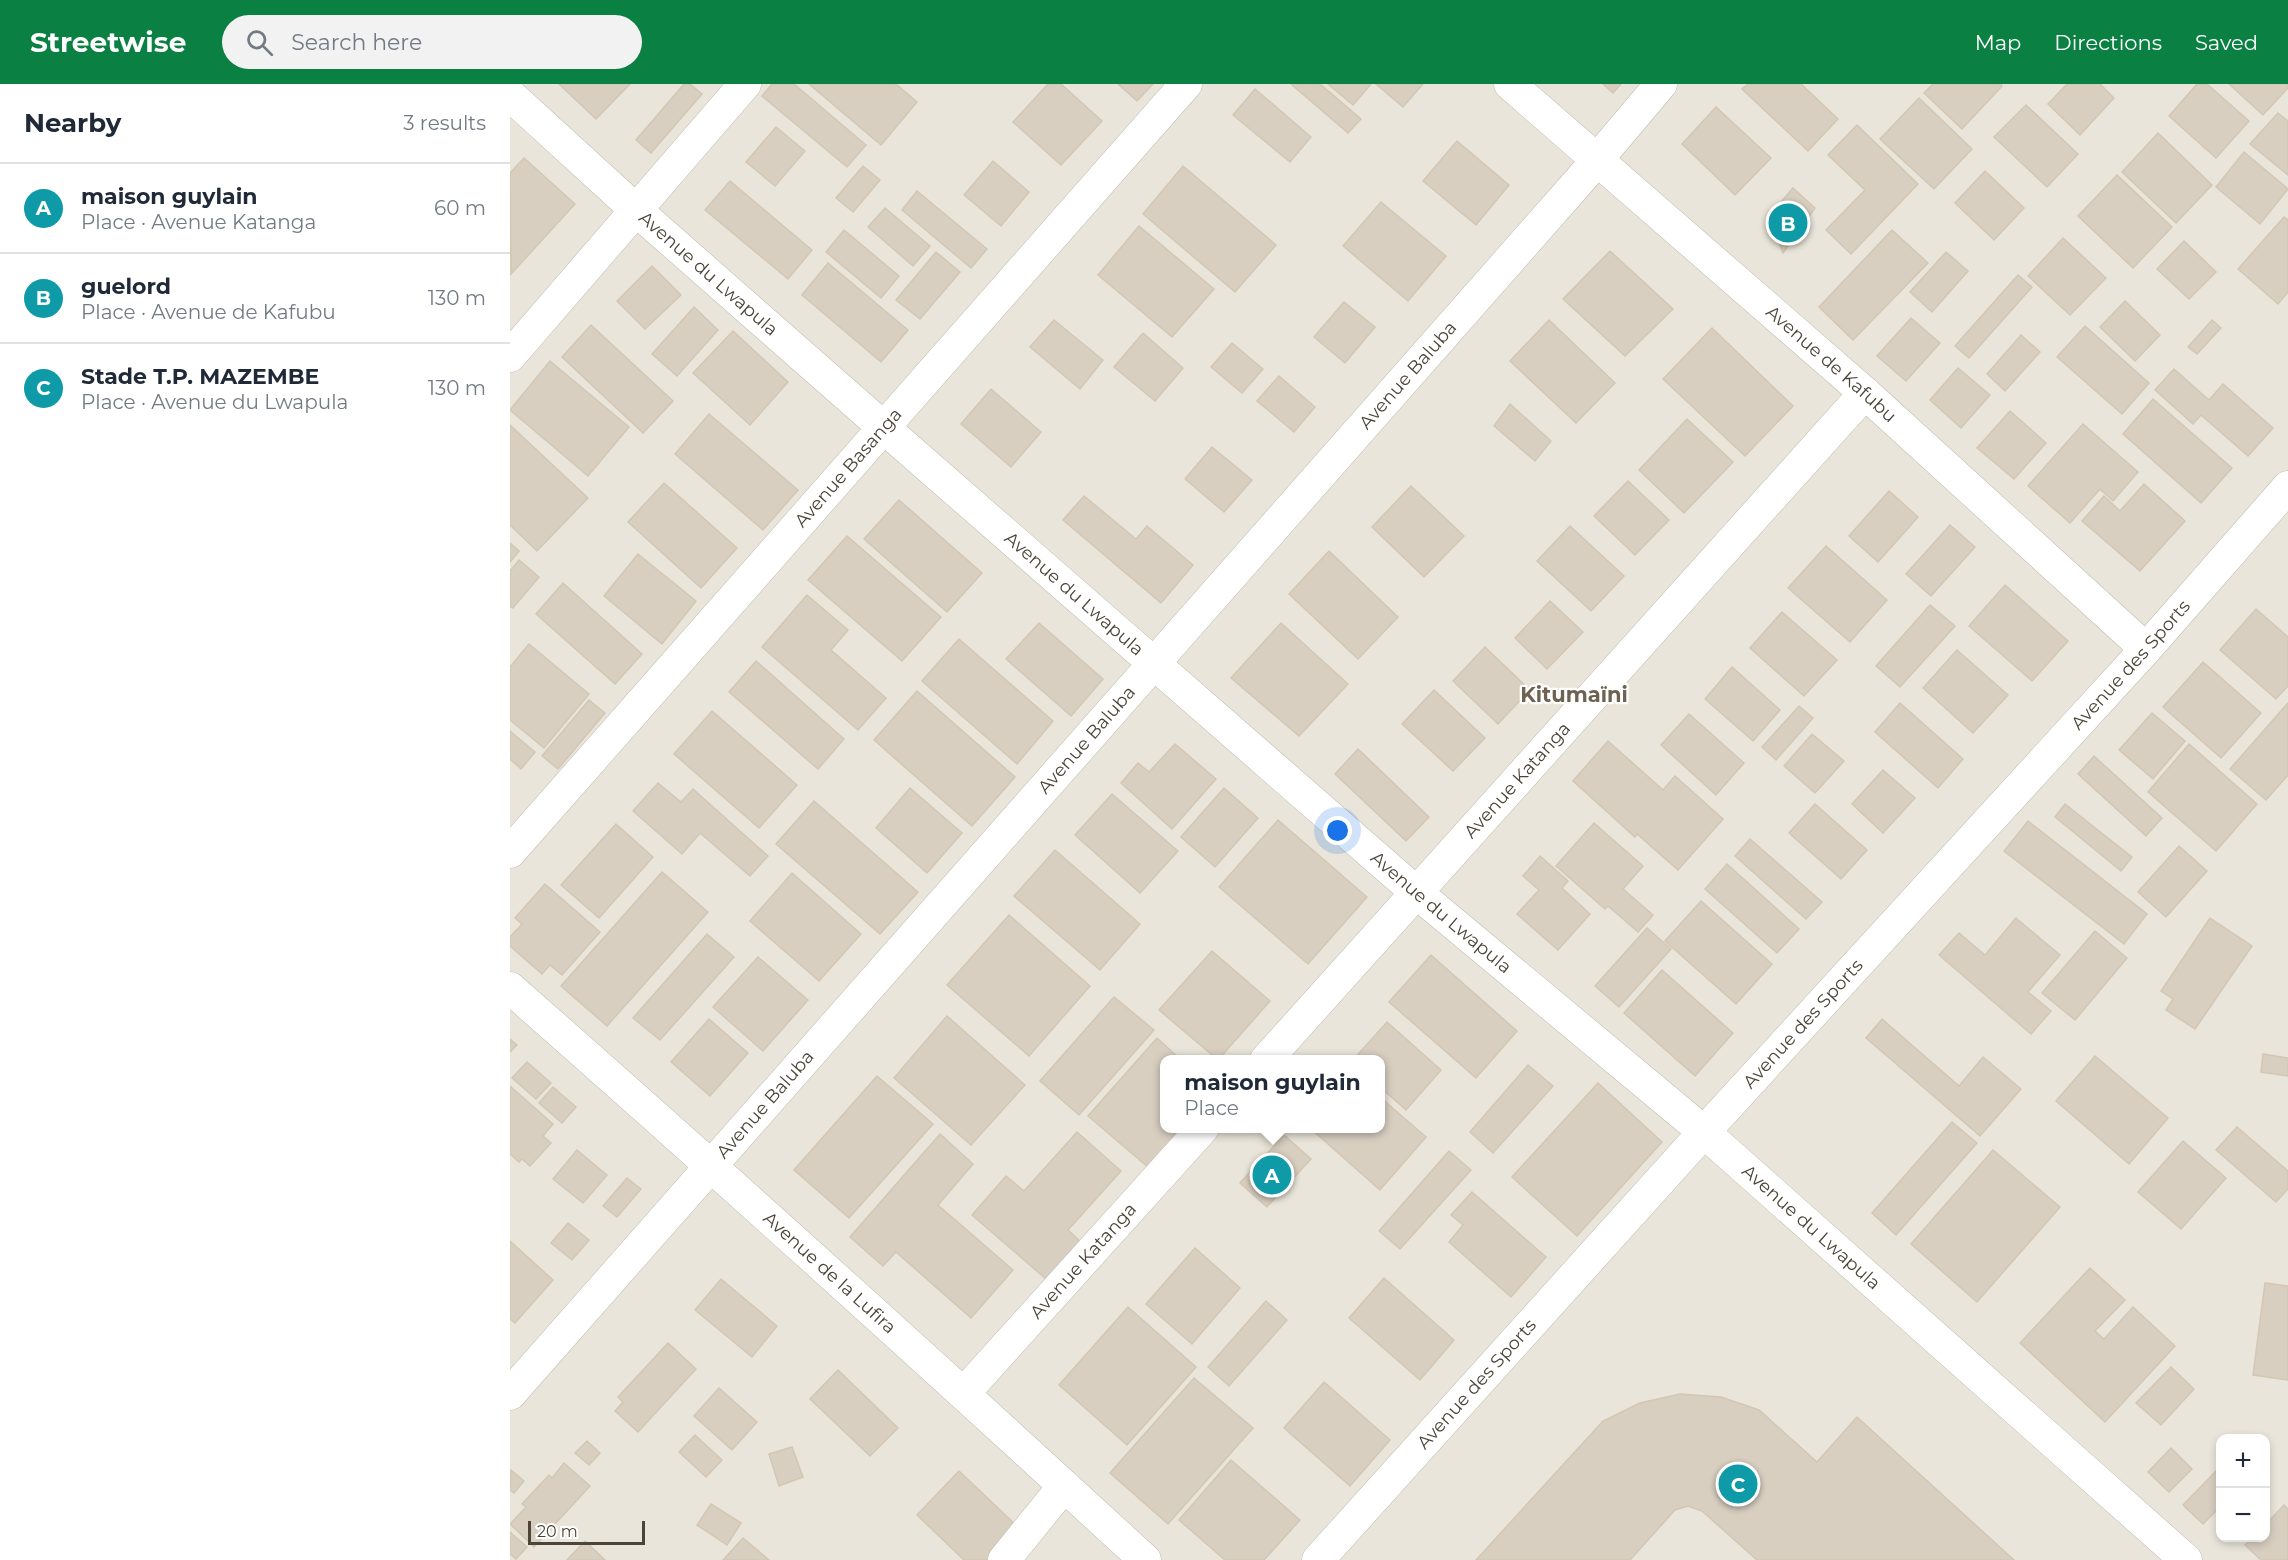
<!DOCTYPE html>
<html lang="en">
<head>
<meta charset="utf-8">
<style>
	body { margin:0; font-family:Montserrat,sans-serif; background:#f2f2f3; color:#1f2937 }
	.controls { position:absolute; right:18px; bottom:18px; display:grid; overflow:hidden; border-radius:12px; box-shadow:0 3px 9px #0003 }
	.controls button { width:54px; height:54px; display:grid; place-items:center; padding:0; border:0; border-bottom:2px solid #e0e1e3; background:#fff; color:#1f2937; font:30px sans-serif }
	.scale { position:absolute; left:18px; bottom:15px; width:117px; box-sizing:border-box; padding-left:6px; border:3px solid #4b4439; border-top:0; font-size:16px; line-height:21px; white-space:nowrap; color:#4b4439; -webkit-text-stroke:4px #fff; paint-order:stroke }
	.you { position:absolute; left:828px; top:747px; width:21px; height:21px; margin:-15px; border:4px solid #fff; border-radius:50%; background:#1a73e8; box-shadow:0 0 0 9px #1a73e833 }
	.badge { display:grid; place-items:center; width:39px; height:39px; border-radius:50%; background:#0b8043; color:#fff; font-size:20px; font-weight:700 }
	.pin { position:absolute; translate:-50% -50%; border:3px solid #fff; box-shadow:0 2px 6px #0006 }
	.popup { position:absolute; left:650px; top:971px; width:225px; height:78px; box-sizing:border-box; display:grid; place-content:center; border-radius:12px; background:#fff; filter:drop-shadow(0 2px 4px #0005); font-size:20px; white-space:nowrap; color:#747a83 }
	.popup b { font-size:22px; color:#1f2937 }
	.popup::after { content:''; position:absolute; left:50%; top:100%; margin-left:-12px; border:12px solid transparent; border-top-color:#fff }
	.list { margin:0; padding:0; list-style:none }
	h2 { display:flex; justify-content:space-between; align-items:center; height:78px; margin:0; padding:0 24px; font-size:26px }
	h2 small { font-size:20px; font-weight:400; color:#747a83 }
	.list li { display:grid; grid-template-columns:39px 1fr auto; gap:18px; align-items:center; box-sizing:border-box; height:90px; padding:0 24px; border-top:2px solid #e0e1e3 }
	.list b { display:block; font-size:22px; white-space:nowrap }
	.list p { margin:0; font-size:20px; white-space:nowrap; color:#747a83 }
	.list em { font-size:20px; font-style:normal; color:#747a83 }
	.icon { flex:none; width:33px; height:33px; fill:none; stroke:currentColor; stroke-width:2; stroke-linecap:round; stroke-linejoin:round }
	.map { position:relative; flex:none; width:1778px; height:1476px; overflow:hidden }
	header { display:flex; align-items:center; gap:36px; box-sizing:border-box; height:84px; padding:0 30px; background:#0b8043; color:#fff }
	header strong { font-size:28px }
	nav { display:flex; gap:33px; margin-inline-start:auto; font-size:21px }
	.search { width:420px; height:54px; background:#f2f2f3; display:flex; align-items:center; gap:15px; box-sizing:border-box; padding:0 21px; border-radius:33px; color:#747a83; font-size:22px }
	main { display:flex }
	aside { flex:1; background:#fff }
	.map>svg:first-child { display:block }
	.residential { fill:#eae5da; fill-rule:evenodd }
	.building { fill:#d8cfc1; stroke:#d3c7b4; stroke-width:1.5 }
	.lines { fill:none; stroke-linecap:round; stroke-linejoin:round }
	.minor-casing { stroke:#c2bbae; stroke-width:33 }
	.minor { stroke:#fff; stroke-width:32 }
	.labels { text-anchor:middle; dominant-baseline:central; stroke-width:4.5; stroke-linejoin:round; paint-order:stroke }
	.street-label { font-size:18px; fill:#4b4439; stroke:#fff }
	.quarter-label { font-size:21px; font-weight:bold; fill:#6e6250; stroke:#fff }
</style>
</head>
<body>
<header>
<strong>Streetwise</strong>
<div class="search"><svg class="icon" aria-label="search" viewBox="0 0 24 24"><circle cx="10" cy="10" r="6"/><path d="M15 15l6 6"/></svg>Search here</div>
<nav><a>Map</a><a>Directions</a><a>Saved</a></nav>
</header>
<main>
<aside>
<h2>Nearby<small>3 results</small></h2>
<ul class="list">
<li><span class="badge" style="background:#0f9aa8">A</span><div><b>maison guylain</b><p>Place · Avenue Katanga</p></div><em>60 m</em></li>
<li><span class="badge" style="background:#0f9aa8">B</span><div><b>guelord</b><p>Place · Avenue de Kafubu</p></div><em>130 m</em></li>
<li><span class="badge" style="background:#0f9aa8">C</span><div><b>Stade T.P. MAZEMBE</b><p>Place · Avenue du Lwapula</p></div><em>130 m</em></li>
</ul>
</aside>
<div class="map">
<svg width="1778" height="1476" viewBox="0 0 1778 1476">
	<rect width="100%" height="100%" fill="#f6f3ec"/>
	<path class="residential" d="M0,0H1778V1476H0ZM654,976H870V1044H654ZM1710,1354H1756V1454H1710Z"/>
	<g class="building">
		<path d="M49,0H120L86,35Z"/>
		<path d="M174,0H180L192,10L141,69L126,56Z"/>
		<path d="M262,0H284L356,61L337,83L252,12Z"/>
		<path d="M299,0H386L407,18L371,61Z"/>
		<path d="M538,0H551L592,37L551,81L503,38Z"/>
		<path d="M608,0H643L627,17Z"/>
		<path d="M781,0H810L851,35L838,49Z"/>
		<path d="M818,0H861L843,21Z"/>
		<path d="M866,0H913L893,23Z"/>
		<path d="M1093,0H1111L1103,9Z"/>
		<path d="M1238,0H1291L1328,35L1298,67L1232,5Z"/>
		<path d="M1423,0H1491L1492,2L1452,45L1414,9Z"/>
		<path d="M1557,0H1590L1604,14L1570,51L1538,20Z"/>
		<path d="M1687,0H1697L1739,37L1706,74L1659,32Z"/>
		<path d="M1719,0H1778V4L1753,31Z"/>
		<path d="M745,5L801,53L780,78L723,31Z"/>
		<path d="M1409,14L1462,65L1424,105L1370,55Z"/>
		<path d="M1516,21L1568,70L1537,103L1484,53Z"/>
		<path d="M1206,23L1261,74L1225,111L1172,60Z"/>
		<path d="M1768,29L1778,37V91L1740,60Z"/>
		<path d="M1347,41L1408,100L1341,170L1316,146L1355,106L1318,71Z"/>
		<path d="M266,43L295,67L265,102L236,78Z"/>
		<path d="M1648,49L1702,101L1666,139L1612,88Z"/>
		<path d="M947,57L999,101L966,141L913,97Z"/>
		<path d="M1734,68L1778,105L1750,140L1706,103Z"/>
		<path d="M14,74L65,120L1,190L0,89Z"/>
		<path d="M483,77L519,108L491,142L454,111Z"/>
		<path d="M353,82L370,96L343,128L326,114Z"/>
		<path d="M673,82L766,161L725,208L633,130Z"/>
		<path d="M1475,87L1514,124L1484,156L1445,119Z"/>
		<path d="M1607,91L1662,143L1623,184L1568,132Z"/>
		<path d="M220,97L302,166L278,195L195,126Z"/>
		<path d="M1283,104L1305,124L1273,169L1259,132Z"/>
		<path d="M407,107L477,165L461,184L392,126Z"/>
		<path d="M871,118L936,172L898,217L833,162Z"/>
		<path d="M375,124L420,162L403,182L358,143Z"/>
		<path d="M1774,133L1778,136V208L1768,220L1728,185Z"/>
		<path d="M629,142L704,205L662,253L588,191Z"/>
		<path d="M334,146L389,192L371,214L316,168Z"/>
		<path d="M1382,146L1418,179L1343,256L1309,223Z"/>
		<path d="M1553,154L1596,194L1560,231L1518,192Z"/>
		<path d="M1674,157L1706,188L1679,215L1647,185Z"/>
		<path d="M1100,167L1163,225L1115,272L1053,215Z"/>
		<path d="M426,168L450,188L410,235L386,216Z"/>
		<path d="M1436,168L1458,187L1422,228L1400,208Z"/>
		<path d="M318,179L398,246L371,278L292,211Z"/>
		<path d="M142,182L171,211L135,245L107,217Z"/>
		<path d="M1508,191L1522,203L1459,274L1445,262Z"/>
		<path d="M1615,217L1650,251L1625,277L1590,243Z"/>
		<path d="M834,218L865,243L835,279L804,253Z"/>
		<path d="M184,223L208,246L167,292L142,270Z"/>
		<path d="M1401,234L1430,259L1396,297L1367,272Z"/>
		<path d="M544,236L593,276L570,305L520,263Z"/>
		<path d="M1039,236L1105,299L1066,339L1000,277Z"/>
		<path d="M1702,236L1711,244L1687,270L1678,263Z"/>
		<path d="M81,241L163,317L133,349L52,273Z"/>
		<path d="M1575,242L1639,299L1612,330L1547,273Z"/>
		<path d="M1202,244L1283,322L1235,372L1153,295Z"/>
		<path d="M223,247L278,298L240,341L183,289Z"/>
		<path d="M633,249L673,284L645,317L604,283Z"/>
		<path d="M1511,251L1530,268L1495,307L1477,290Z"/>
		<path d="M722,259L753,285L732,309L701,283Z"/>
		<path d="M40,277L119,343L78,392L0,326Z"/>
		<path d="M1448,284L1480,311L1451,344L1420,316Z"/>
		<path d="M1664,285L1699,316L1713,300L1763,344L1738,372L1691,331L1683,340L1645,306Z"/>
		<path d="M769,292L805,323L784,348L747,317Z"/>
		<path d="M481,305L531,348L501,383L451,340Z"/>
		<path d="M1643,315L1722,384L1691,419L1613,350Z"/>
		<path d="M1000,320L1041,357L1025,377L984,342Z"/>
		<path d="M1500,327L1536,359L1504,395L1467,364Z"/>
		<path d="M199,330L288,406L253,446L165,370Z"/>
		<path d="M1177,335L1223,378L1174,429L1129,386Z"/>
		<path d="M1573,340L1628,388L1603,417L1590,405L1560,439L1518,402Z"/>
		<path d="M0,341L78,414L27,467L0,441Z"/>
		<path d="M702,363L742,396L714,428L675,395Z"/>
		<path d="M1118,397L1159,436L1125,471L1084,432Z"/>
		<path d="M154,399L227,464L191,504L118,438Z"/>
		<path d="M1634,400L1675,437L1630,487L1572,437L1594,412L1610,427Z"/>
		<path d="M901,402L954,452L914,493L862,443Z"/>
		<path d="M1379,407L1408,433L1368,478L1339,452Z"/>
		<path d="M574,412L626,455L637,442L683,481L651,519L553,436Z"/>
		<path d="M389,416L472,489L437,528L354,455Z"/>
		<path d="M1440,441L1465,463L1421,512L1396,490Z"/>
		<path d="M1060,442L1114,492L1081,527L1027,477Z"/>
		<path d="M337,452L431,533L392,577L298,496Z"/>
		<path d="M0,459L9,467L0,478Z"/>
		<path d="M1316,462L1377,516L1340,558L1278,504Z"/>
		<path d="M819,467L888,533L848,575L779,510Z"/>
		<path d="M128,470L186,517L152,560L94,512Z"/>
		<path d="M9,476L29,493L3,524L0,522V487Z"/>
		<path d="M53,499L132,570L105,600L26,530Z"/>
		<path d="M1495,501L1558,557L1522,597L1459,542Z"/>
		<path d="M297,511L338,546L321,566L376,614L348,646L252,563Z"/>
		<path d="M1040,517L1073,548L1037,585L1005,554Z"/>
		<path d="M1420,521L1445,542L1390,603L1366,582Z"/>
		<path d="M1746,525L1778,553V602L1766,615L1710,566Z"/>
		<path d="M1272,528L1327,576L1294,612L1240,564Z"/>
		<path d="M529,539L593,595L561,632L496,575Z"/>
		<path d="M771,539L838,600L789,652L721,594Z"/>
		<path d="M449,555L543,637L507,680L412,597Z"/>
		<path d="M19,560L79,610L34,664L0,636V583Z"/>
		<path d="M975,563L1020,606L988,640L943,597Z"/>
		<path d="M1447,566L1498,611L1463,649L1413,604Z"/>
		<path d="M246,577L334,655L308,685L219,608Z"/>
		<path d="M1693,578L1751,629L1711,674L1653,623Z"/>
		<path d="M1222,583L1270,626L1243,657L1195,615Z"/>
		<path d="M924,606L975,654L943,687L892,640Z"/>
		<path d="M407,607L505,693L462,742L364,656Z"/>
		<path d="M79,616L95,629L48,685L32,672Z"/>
		<path d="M1390,619L1453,675L1428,704L1365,648Z"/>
		<path d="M1778,619V691L1756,716L1720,685Z"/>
		<path d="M1289,622L1303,634L1266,676L1252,663Z"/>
		<path d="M202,627L287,701L249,744L164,670Z"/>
		<path d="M1642,629L1675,657L1643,695L1609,666Z"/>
		<path d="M1179,630L1234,679L1206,711L1151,661Z"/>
		<path d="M0,647L25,668L11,685L0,675Z"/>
		<path d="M1302,650L1334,677L1305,709L1274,682Z"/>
		<path d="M1098,657L1153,706L1165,692L1213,735L1168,786L1127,750L1125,753L1063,697Z"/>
		<path d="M665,660L706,695L662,745L611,699L628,679L639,688Z"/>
		<path d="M1679,660L1747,720L1706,767L1638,708Z"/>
		<path d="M848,665L919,733L896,757L825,690Z"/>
		<path d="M1584,672L1652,734L1636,752L1568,690Z"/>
		<path d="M1373,686L1405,714L1373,749L1342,720Z"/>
		<path d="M148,699L171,718L183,705L258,772L240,792L190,749L172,770L123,727Z"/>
		<path d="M400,704L452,749L417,789L366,744Z"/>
		<path d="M714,704L748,734L705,783L671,753Z"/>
		<path d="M602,710L668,767L630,809L565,751Z"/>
		<path d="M304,717L408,808L370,850L266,760Z"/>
		<path d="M1305,720L1357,766L1331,795L1279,749Z"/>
		<path d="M1555,720L1622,773L1611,787L1545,733Z"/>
		<path d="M768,736L857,813L798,880L709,803Z"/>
		<path d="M1518,737L1637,830L1614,860L1494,767Z"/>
		<path d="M1084,739L1133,782L1113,805L1143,831L1128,848L1098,822L1095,825L1046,782Z"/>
		<path d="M106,740L143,773L89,834L51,801Z"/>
		<path d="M1240,755L1312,818L1296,835L1225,772Z"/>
		<path d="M1669,762L1697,787L1656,833L1628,808Z"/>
		<path d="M545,766L630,840L590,886L504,812Z"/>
		<path d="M1030,772L1058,797L1052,804L1080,830L1048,866L1007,830L1029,806L1013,792Z"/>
		<path d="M1217,780L1289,845L1267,869L1195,805Z"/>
		<path d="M152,788L198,828L97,942L51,902Z"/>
		<path d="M282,789L351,850L309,897L240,837Z"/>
		<path d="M35,800L90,848L52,891L40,881L32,890L0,862V853L12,840L5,834Z"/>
		<path d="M1191,817L1262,880L1226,920L1155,857Z"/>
		<path d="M499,831L580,902L519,972L437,901Z"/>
		<path d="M1506,834L1550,871L1518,908L1541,927L1521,950L1429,871L1449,849L1475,871Z"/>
		<path d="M1700,834L1742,862L1685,945L1656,926L1663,915L1651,907Z"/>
		<path d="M1137,844L1161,865L1109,923L1085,902Z"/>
		<path d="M1585,847L1617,874L1565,936L1532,909Z"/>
		<path d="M197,850L224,873L150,956L123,934Z"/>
		<path d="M702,867L760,917L708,976L649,926Z"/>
		<path d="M921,871L1007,947L966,994L879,918Z"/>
		<path d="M248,873L298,916L253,967L203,923Z"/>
		<path d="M1152,886L1223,949L1185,992L1114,929Z"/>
		<path d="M604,913L644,946L569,1031L530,997Z"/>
		<path d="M437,932L515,1001L461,1061L384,994Z"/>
		<path d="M199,935L238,969L200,1012L161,978Z"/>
		<path d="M1372,935L1449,1002L1473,973L1511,1005L1470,1052L1356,954Z"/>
		<path d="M877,938L931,986L896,1026L870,1003V976H843Z"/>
		<path d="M647,954L671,976H654V1044H674L639,1084L578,1032Z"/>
		<path d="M0,955L7,961L0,968Z"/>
		<path d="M1753,970L1778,974V992L1751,988Z"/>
		<path d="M1585,972L1658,1034L1619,1080L1546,1017Z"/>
		<path d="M17,978L41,999L26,1015L2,994Z"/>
		<path d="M1018,981L1043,1002L983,1069L960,1048Z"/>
		<path d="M367,992L423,1040L339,1134L284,1086Z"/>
		<path d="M1088,999L1152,1058L1067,1152L1002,1093Z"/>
		<path d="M0,1002L43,1040L33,1052L41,1059L20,1082L12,1075L9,1078L0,1070Z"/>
		<path d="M43,1003L66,1023L52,1039L29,1019Z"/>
		<path d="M870,1013L916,1053L870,1106L800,1044H870Z"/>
		<path d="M1442,1038L1467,1059L1386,1151L1362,1129Z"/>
		<path d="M1727,1043L1778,1087V1105L1766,1118L1706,1066Z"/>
		<path d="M567,1048L611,1087L558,1146L570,1157L536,1195L462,1131L496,1092L514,1107Z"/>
		<path d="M430,1050L463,1080L428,1121L503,1186L461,1234L386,1168L373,1182L340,1153Z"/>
		<path d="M774,1051L801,1075L757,1123L730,1099Z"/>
		<path d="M1673,1057L1716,1094L1671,1145L1628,1108Z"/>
		<path d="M67,1066L97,1091L73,1119L43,1095Z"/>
		<path d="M1483,1066L1550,1123L1467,1218L1401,1160Z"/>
		<path d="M939,1067L961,1086L890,1165L869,1147Z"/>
		<path d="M117,1094L131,1105L107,1133L93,1122Z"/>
		<path d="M962,1108L1036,1173L1001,1213L939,1158L953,1141L941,1131Z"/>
		<path d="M58,1139L79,1156L62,1176L41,1159Z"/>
		<path d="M0,1157L43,1196L5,1239L0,1235Z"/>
		<path d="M685,1164L730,1204L682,1260L636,1220Z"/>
		<path d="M1580,1184L1615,1216L1585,1247L1594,1255L1623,1223L1665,1262L1595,1338L1510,1259Z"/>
		<path d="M874,1194L944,1256L910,1296L839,1234Z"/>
		<path d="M211,1195L267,1242L242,1273L185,1226Z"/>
		<path d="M1755,1199L1778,1202V1296L1743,1291Z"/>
		<path d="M756,1217L777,1236L719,1302L698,1283Z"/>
		<path d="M618,1223L686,1283L617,1361L549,1301Z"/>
		<path d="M158,1259L186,1285L128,1348L105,1327L113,1318L108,1313Z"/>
		<path d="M1661,1283L1684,1305L1651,1341L1626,1319Z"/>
		<path d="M328,1286L388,1344L360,1372L300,1315Z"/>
		<path d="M684,1294L743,1344L658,1440L600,1389Z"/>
		<path d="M814,1298L880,1356L840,1402L774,1344Z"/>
		<path d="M209,1304L247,1338L222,1366L184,1332Z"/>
		<path d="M1170,1310L1211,1313L1249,1326L1307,1378L1347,1333L1504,1476H1247L1192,1427L1178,1422L1165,1426L1120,1476H966L1093,1337L1130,1319Z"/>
		<path d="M185,1351L212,1376L196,1393L169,1368Z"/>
		<path d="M77,1357L90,1369L79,1381L65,1369Z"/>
		<path d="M282,1363L293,1393L269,1402L259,1370Z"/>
		<path d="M1661,1364L1682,1385L1659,1408L1638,1388Z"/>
		<path d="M721,1376L790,1436L754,1476H715L669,1436Z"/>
		<path d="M54,1379L80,1402L24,1463L0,1440L16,1423L12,1420L39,1391L42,1394Z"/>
		<path d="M1710,1383V1423L1693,1440L1673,1421Z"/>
		<path d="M1,1386L14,1397L4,1409L0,1406Z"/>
		<path d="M449,1387L510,1445L480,1476H454L407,1431Z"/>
		<path d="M201,1420L231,1439L217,1461L187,1441Z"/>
		<path d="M1774,1421L1778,1425V1476H1751L1735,1461L1743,1454H1756V1440Z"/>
		<path d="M0,1448L17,1463L6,1475L0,1470Z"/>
		<path d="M233,1454L259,1476H213Z"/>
		<path d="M75,1457L95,1476H57Z"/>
	</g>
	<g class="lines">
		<defs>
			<g id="minor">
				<path id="s1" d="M1000,0L1355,309L1636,565"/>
				<path id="s2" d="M0,11L126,126L373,343L907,809L1194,1048L1676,1476"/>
				<path d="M0,272L235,0"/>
				<path id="s3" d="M0,768L676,0"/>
				<path id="s4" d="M0,904C214,1092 425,1283 635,1476"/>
				<path id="s5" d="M756,976L1355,309"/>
				<path id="s6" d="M454,1309L693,1044"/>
				<path id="s7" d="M0,1310L1070,96L1151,0"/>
				<path d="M494,1476L554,1402"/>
				<path id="s8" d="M808,1476L1194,1048L1636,565L1778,403"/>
			</g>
		</defs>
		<use href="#minor" class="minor-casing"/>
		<use href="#minor" class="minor"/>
	</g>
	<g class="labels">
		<g class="street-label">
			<text stroke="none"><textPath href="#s2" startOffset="267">Avenue du Lwapula</textPath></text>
			<text stroke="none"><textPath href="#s1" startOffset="426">Avenue de Kafubu</textPath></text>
			<text stroke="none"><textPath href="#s7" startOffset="1358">Avenue Baluba</textPath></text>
			<text stroke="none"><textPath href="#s3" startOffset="512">Avenue Basanga</textPath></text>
			<text stroke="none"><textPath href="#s2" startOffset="753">Avenue du Lwapula</textPath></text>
			<text stroke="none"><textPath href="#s8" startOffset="1209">Avenue des Sports</textPath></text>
			<text stroke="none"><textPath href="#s7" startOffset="872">Avenue Baluba</textPath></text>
			<text stroke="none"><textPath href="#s5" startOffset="376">Avenue Katanga</textPath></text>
			<text stroke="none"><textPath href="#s2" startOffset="1239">Avenue du Lwapula</textPath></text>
			<text stroke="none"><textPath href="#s8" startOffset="723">Avenue des Sports</textPath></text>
			<text stroke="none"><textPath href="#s7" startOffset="386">Avenue Baluba</textPath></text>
			<text stroke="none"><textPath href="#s2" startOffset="1725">Avenue du Lwapula</textPath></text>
			<text stroke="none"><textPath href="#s6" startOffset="178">Avenue Katanga</textPath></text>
			<text stroke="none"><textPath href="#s4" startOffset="428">Avenue de la Lufira</textPath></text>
			<text stroke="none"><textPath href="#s8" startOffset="237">Avenue des Sports</textPath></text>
		</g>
		<g class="quarter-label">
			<text x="1064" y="610">Kitumaïni</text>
		</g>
	</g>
</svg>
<div class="controls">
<button>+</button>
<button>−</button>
</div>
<div class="scale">20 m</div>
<div class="you"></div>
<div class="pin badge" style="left:762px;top:1091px;background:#0f9aa8">A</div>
<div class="popup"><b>maison guylain</b>Place</div>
<div class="pin badge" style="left:1278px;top:139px;background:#0f9aa8">B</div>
<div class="pin badge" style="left:1228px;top:1400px;background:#0f9aa8">C</div>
</div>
</main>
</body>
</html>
